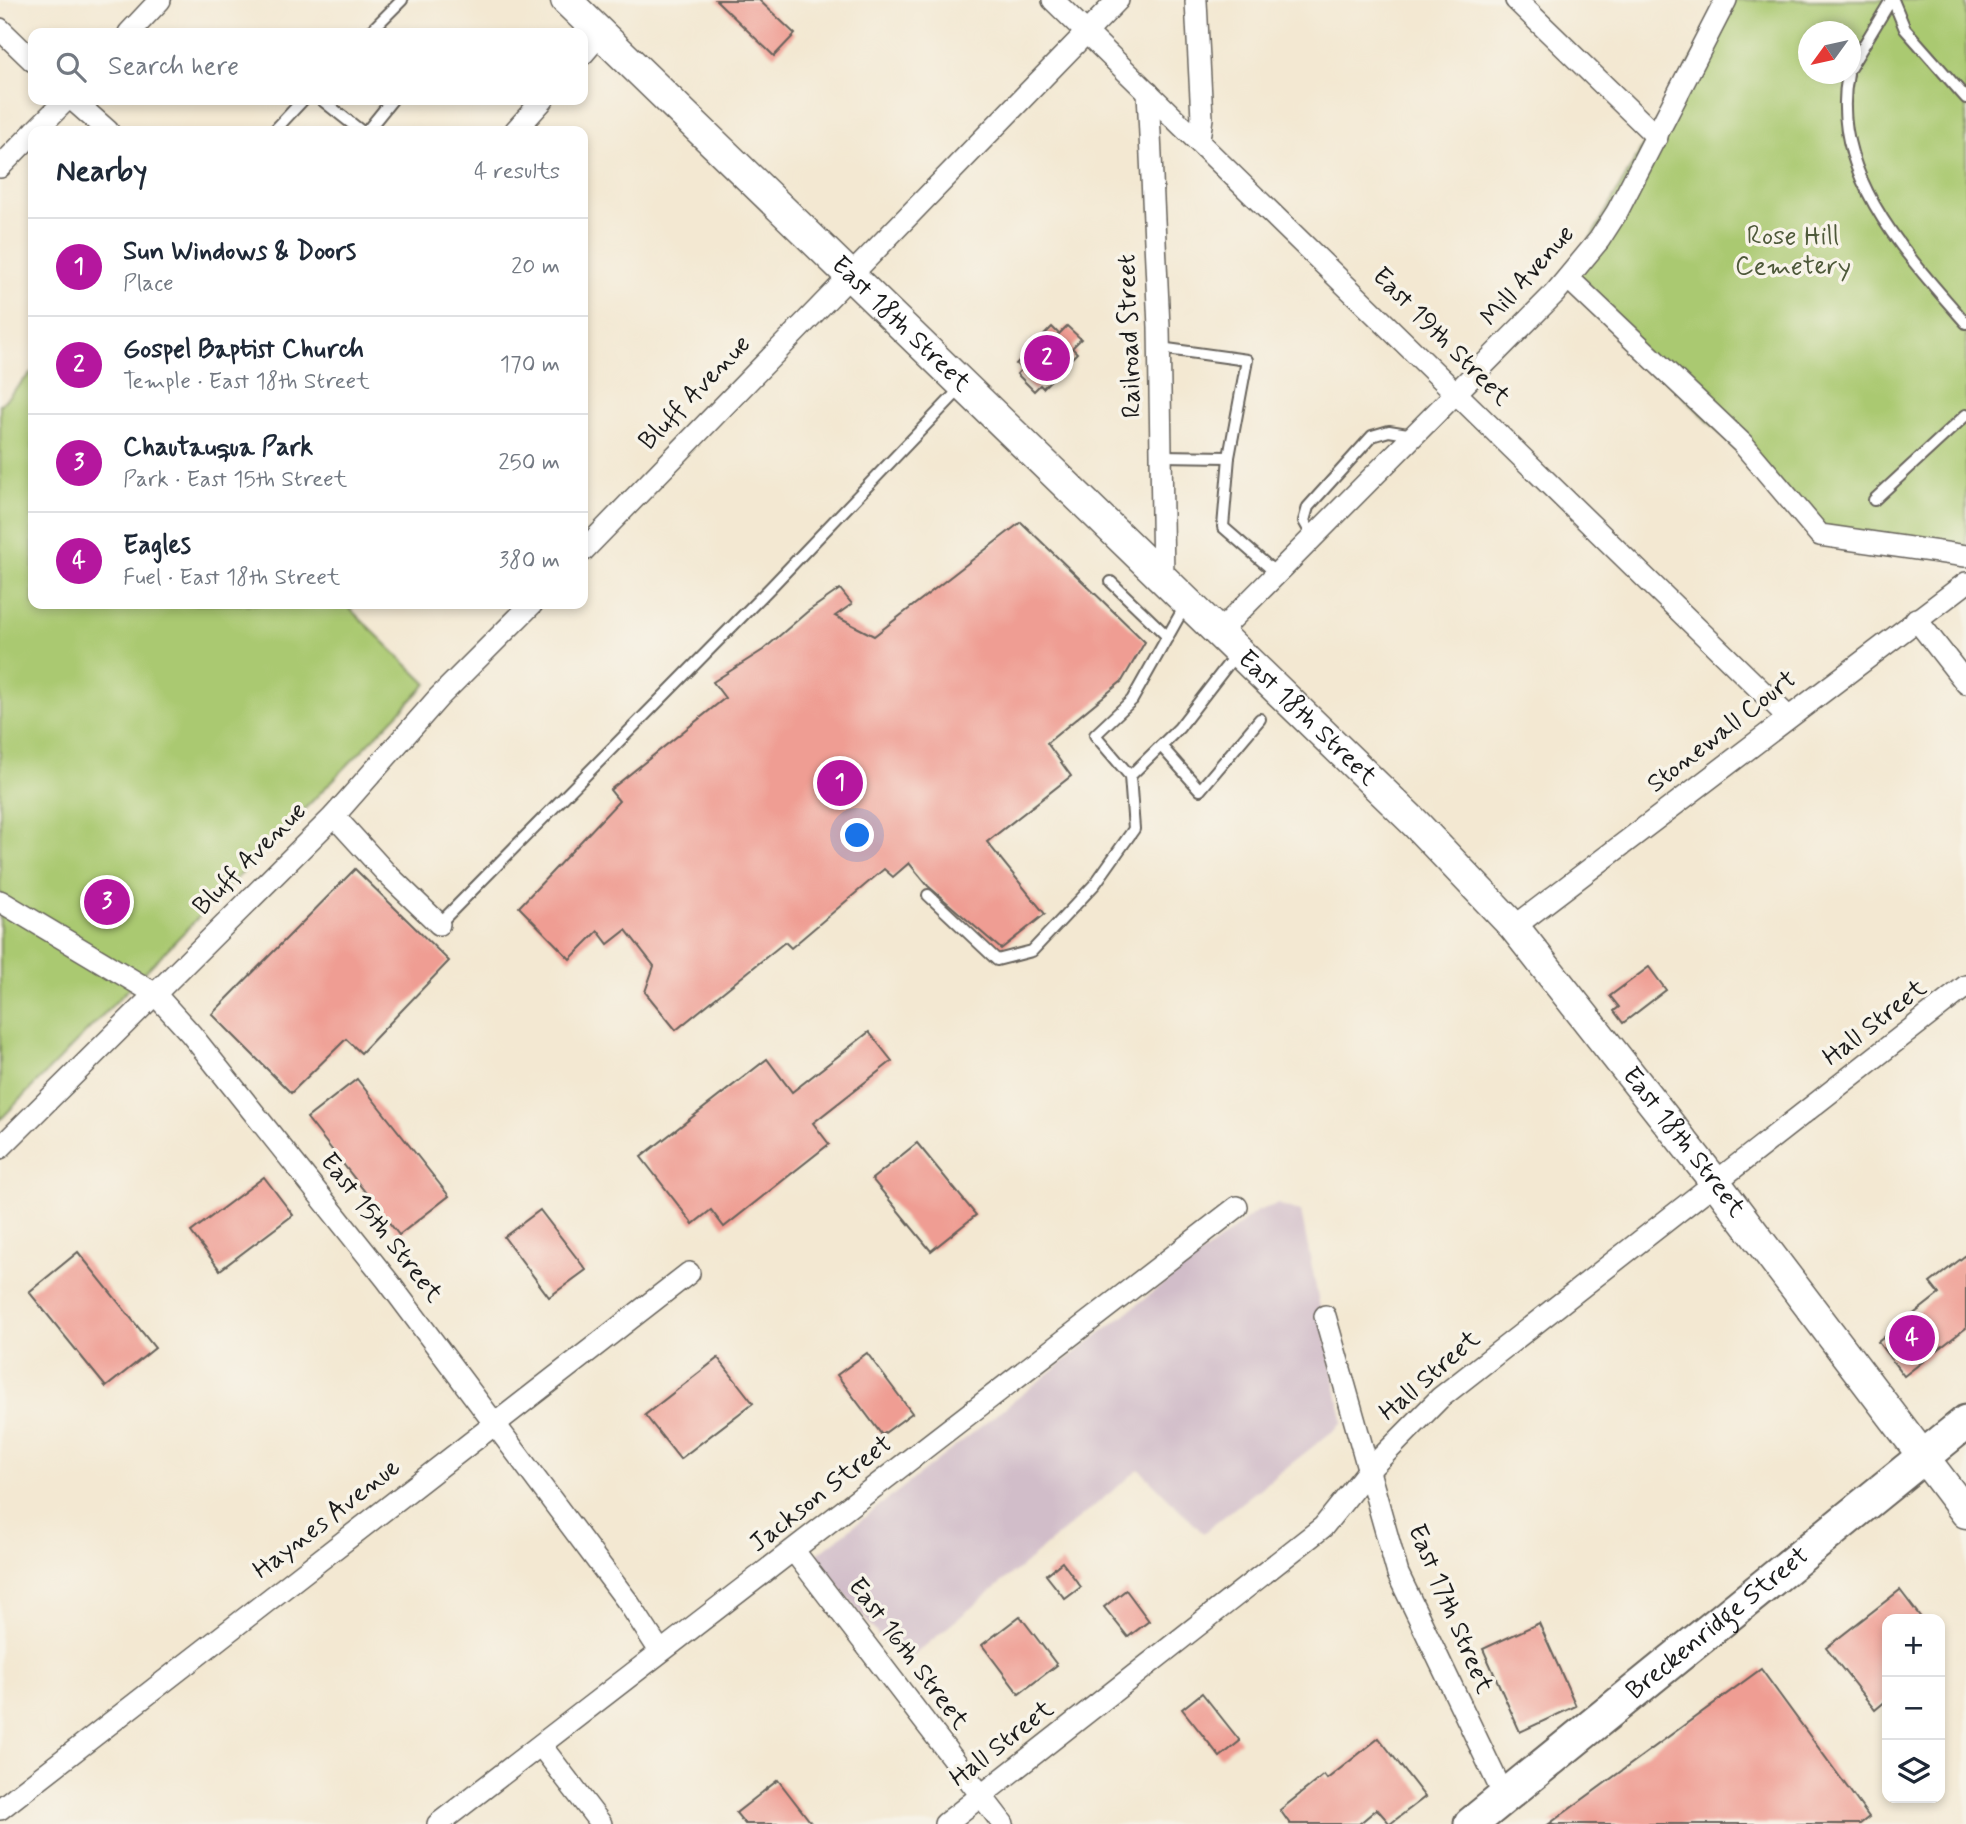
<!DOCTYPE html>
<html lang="en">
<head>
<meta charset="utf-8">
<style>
	body { margin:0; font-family:Mynerve,sans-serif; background:#f2f2f3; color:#1f2937 }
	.controls { position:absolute; right:21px; bottom:21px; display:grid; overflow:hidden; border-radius:14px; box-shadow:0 4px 10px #0003 }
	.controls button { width:63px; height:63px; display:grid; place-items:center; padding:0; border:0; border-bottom:2px solid #e0e1e3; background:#fff; color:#1f2937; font:35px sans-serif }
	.compass { position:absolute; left:1798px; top:21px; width:63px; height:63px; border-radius:50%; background:#fff; box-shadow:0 4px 10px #0003; rotate:237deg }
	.you { position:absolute; left:858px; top:836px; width:24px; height:24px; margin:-18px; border:5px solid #fff; border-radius:50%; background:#1a73e8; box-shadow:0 0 0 10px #1a73e833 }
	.badge { display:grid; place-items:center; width:46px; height:46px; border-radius:50%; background:#b5179e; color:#fff; font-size:23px; font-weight:700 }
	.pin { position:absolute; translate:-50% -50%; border:4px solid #fff; box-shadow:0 2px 7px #0006 }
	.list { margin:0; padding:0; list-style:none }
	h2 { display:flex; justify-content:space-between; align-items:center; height:91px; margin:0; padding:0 28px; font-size:30px }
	h2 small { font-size:23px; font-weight:400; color:#747a83 }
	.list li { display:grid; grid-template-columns:46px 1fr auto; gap:21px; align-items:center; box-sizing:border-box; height:98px; padding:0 28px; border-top:2px solid #e0e1e3 }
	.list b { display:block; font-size:26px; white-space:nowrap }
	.list p { margin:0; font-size:23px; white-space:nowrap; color:#747a83 }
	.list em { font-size:23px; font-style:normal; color:#747a83 }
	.icon { flex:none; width:38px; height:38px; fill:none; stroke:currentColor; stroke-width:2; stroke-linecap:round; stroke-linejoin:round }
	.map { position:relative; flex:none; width:1966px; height:1824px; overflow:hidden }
	.search { position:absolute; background:#fff; box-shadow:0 4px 10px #0003; left:28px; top:28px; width:560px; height:77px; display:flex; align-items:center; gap:18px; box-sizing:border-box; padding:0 24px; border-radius:14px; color:#747a83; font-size:26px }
	.panel { position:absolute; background:#fff; box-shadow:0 4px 10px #0003; left:28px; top:126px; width:560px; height:483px; border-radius:14px }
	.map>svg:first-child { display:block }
	.industrial { fill:#d1bdc9 }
	.green { fill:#aac971; stroke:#637246; stroke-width:2; fill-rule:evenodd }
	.building { fill:#ef9d93 }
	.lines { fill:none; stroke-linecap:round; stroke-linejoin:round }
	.lane-casing { stroke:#67635c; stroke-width:14 }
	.street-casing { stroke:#67635c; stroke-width:24 }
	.secondary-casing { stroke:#67635c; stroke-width:33 }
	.primary-casing { stroke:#67635c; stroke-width:37 }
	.lane { stroke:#fff; stroke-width:10 }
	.street { stroke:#fff; stroke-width:21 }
	.secondary { stroke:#fff; stroke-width:30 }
	.primary { stroke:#fff; stroke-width:33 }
	.labels { text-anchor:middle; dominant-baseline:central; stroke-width:7; stroke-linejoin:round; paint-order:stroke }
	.park-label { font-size:26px; fill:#4e593a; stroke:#f7f3e8 }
	.street-label { font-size:26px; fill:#1c1c1c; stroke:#f7f3e8 }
</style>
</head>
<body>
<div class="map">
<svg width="1966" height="1824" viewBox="0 0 1966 1824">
	<rect width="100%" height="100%" fill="#f7f3e8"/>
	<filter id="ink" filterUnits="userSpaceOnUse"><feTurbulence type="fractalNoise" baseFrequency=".0143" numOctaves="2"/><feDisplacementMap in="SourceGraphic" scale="14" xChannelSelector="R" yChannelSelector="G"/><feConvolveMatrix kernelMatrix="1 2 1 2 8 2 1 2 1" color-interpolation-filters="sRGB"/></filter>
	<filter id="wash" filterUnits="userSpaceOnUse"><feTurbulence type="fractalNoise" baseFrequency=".00686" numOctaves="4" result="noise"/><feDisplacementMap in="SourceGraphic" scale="28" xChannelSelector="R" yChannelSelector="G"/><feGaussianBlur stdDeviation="1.57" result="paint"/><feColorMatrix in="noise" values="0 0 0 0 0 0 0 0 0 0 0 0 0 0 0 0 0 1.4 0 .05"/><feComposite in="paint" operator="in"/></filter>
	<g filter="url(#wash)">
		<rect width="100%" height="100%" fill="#f3e8d2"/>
		<path class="industrial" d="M1278,1204L1301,1212L1343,1423L1203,1533L1139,1469L902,1665L815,1556L1257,1211Z"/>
		<g class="green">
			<path d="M1726,0H1966V556L1820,535L1568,278ZM1808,32H1850V74H1808Z"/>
			<path d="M33,371V604H345L427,684L0,1120V405Z"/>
		</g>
		<g id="blocks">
			<g class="building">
				<path d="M716,0H759L795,34L774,56Z"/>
				<path d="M1067,326L1081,339L1072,348L1077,353L1043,388L1040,385L1034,391L1017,374L1022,369L1016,364L1052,327L1059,334Z"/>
				<path d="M1021,522L1145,642L1122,681L1047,743L1071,776L987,842L1045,914L1001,949L928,886L909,863L893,877L884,869L791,948L785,942L676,1030L645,992L654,966L626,930L608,944L598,931L570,959L519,907L619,801L610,790L725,698L713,682L763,650L807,612L840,589L852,604L835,616L874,636Z"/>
				<path d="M355,869L449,961L361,1053L346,1039L291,1093L212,1014Z"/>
				<path d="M1649,967L1666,990L1623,1023L1614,1011L1619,1007L1610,996Z"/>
				<path d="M869,1032L892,1061L813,1123L829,1144L724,1227L711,1210L693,1224L641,1157L767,1059L792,1092Z"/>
				<path d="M357,1079L449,1196L399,1235L307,1118Z"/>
				<path d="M917,1143L976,1215L931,1251L872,1179Z"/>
				<path d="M264,1177L293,1215L220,1270L191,1232Z"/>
				<path d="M540,1210L586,1270L549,1297L504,1237Z"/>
				<path d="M78,1252L155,1348L106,1387L29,1292Z"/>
				<path d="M1966,1255V1328L1904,1376L1878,1342L1939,1294L1930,1283Z"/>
				<path d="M867,1353L912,1413L882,1435L837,1375Z"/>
				<path d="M718,1358L753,1403L680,1459L645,1415Z"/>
				<path d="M1062,1562L1081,1587L1065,1599L1046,1575Z"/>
				<path d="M1126,1590L1149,1621L1128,1637L1104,1607Z"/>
				<path d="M1900,1590L1922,1619H1887V1700L1875,1710L1826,1648Z"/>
				<path d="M1020,1616L1057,1665L1019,1694L982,1645Z"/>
				<path d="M1539,1623L1576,1706L1520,1732L1483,1649Z"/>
				<path d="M1761,1669L1869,1817L1860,1824H1549Z"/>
				<path d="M1202,1693L1240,1741L1220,1757L1182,1709Z"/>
				<path d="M1379,1738L1425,1797L1390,1824L1377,1809L1359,1824H1290L1280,1810L1324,1775L1327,1779Z"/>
				<path d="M778,1780L812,1824H745L736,1813Z"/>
			</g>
		</g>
	</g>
	<g filter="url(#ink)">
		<use href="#blocks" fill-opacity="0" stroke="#67635c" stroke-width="2"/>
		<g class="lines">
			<defs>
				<g id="lane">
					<path d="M1893,0L1905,29L1966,98"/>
					<path d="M369,33L402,0"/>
					<path d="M1850,68L1891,0"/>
					<path d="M1848,74C1828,171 1906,255 1966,323"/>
					<path d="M322,100L361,131"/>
					<path d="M274,131L303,100"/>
					<path d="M367,131L392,100"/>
					<path d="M1160,348L1247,360L1229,457L1223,527L1277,574"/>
					<path d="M1161,456L1229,457"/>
					<path d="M1874,500L1966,415"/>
					<path d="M1313,537L1304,521L1308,507L1372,436L1389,431L1414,435"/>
					<path d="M1111,582L1168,637"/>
					<path d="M1161,746L1200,790L1260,719"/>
					<path d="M1130,776L1179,728L1236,654"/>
					<path d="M928,895L997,960L1032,951L1095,884L1134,829L1130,776L1095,735L1132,700L1186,604"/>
					<path d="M439,924L772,586L961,388"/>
				</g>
				<g id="street">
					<path d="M1053,0L1788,717"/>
					<path d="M1516,0L1657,137"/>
					<path d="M1196,1L1202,118L1199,139"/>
					<path d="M0,29L33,61"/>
					<path d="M129,33L160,0"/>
					<path d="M583,54L601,33"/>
					<path d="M1148,92L1159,327L1163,579"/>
					<path d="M73,100L108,131"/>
					<path d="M35,131L66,100"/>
					<path d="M515,131L543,100"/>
					<path d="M0,167L33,133"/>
					<path d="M1568,278L1743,444L1820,535L1966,556"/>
					<path d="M583,551L1118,0"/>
					<path d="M1916,619L1966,683"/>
					<path d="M1219,632L1555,293L1599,240L1617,212L1726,0"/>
					<path d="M334,816L387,874L439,924"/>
					<path d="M0,901L154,993L191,1034L387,1280L628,1602L660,1651"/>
					<path d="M1514,927L1966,583"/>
					<path d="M0,1148L334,816L439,697L532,604"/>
					<path d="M1325,1316L1398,1574L1505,1798"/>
					<path d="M794,1551L1003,1824"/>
					<path d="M542,1747L601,1824"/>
					<path d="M0,1809L689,1273"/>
					<path d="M438,1824L1237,1207"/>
					<path d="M945,1824L1323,1527L1367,1472L1440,1398L1966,986"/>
				</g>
				<g id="secondary">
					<path id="s1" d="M566,0L1416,824L1514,927L1715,1182L1966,1513"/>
				</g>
				<g id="primary">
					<path id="s2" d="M1471,1824L1966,1422"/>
				</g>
			</defs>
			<use href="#lane" class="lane-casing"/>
			<use href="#street" class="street-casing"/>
			<use href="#secondary" class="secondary-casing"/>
			<use href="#primary" class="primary-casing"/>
			<use href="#lane" class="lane"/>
			<use href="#street" class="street"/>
			<use href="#secondary" class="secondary"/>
			<use href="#primary" class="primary"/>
		</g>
	</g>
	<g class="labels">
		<g class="park-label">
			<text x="1793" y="237">Rose Hill<tspan x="1793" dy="30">Cemetery</tspan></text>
		</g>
		<g class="street-label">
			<text transform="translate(1528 276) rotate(-48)">Mill Avenue</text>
			<text stroke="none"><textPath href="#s1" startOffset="466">East 18th Street</textPath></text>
			<text transform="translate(1130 336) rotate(-92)">Railroad Street</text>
			<text transform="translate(1441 337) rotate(45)">East 19th Street</text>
			<text transform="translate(695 393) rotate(-46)">Bluff Avenue</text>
			<text stroke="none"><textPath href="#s1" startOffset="1032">East 18th Street</textPath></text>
			<text transform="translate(1722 732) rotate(-38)">Stonewall Court</text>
			<text transform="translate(250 859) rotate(-45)">Bluff Avenue</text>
			<text transform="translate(1875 1023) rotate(-38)">Hall Street</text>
			<text stroke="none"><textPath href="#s1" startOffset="1600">East 18th Street</textPath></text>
			<text transform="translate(381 1228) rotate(52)">East 15th Street</text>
			<text transform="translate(1430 1376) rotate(-41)">Hall Street</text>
			<text transform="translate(821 1494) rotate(-38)">Jackson Street</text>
			<text transform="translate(327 1519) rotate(-38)">Haynes Avenue</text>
			<text transform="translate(1450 1609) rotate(67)">East 17th Street</text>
			<text stroke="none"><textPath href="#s2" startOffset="318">Breckenridge Street</textPath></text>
			<text transform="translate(908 1654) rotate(53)">East 16th Street</text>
			<text transform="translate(1002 1744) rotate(-38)">Hall Street</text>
		</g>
	</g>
</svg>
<div class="controls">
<button>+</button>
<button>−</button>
<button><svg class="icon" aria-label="layers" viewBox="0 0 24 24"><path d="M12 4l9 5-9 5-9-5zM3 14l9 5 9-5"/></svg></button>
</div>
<svg class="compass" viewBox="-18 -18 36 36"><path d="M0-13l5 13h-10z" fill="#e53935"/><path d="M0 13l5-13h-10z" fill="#747a83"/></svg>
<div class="you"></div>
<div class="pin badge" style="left:840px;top:783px">1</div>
<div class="pin badge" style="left:1047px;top:358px">2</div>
<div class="pin badge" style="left:107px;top:902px">3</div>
<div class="pin badge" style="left:1912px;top:1338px">4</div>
<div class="search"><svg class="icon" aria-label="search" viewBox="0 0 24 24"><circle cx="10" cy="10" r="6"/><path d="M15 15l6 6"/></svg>Search here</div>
<section class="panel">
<h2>Nearby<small>4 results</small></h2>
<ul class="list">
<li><span class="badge">1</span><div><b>Sun Windows &amp; Doors</b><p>Place</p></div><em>20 m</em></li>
<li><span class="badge">2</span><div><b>Gospel Baptist Church</b><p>Temple · East 18th Street</p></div><em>170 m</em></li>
<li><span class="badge">3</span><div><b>Chautauqua Park</b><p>Park · East 15th Street</p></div><em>250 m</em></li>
<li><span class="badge">4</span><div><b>Eagles</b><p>Fuel · East 18th Street</p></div><em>380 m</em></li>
</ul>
</section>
</div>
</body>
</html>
